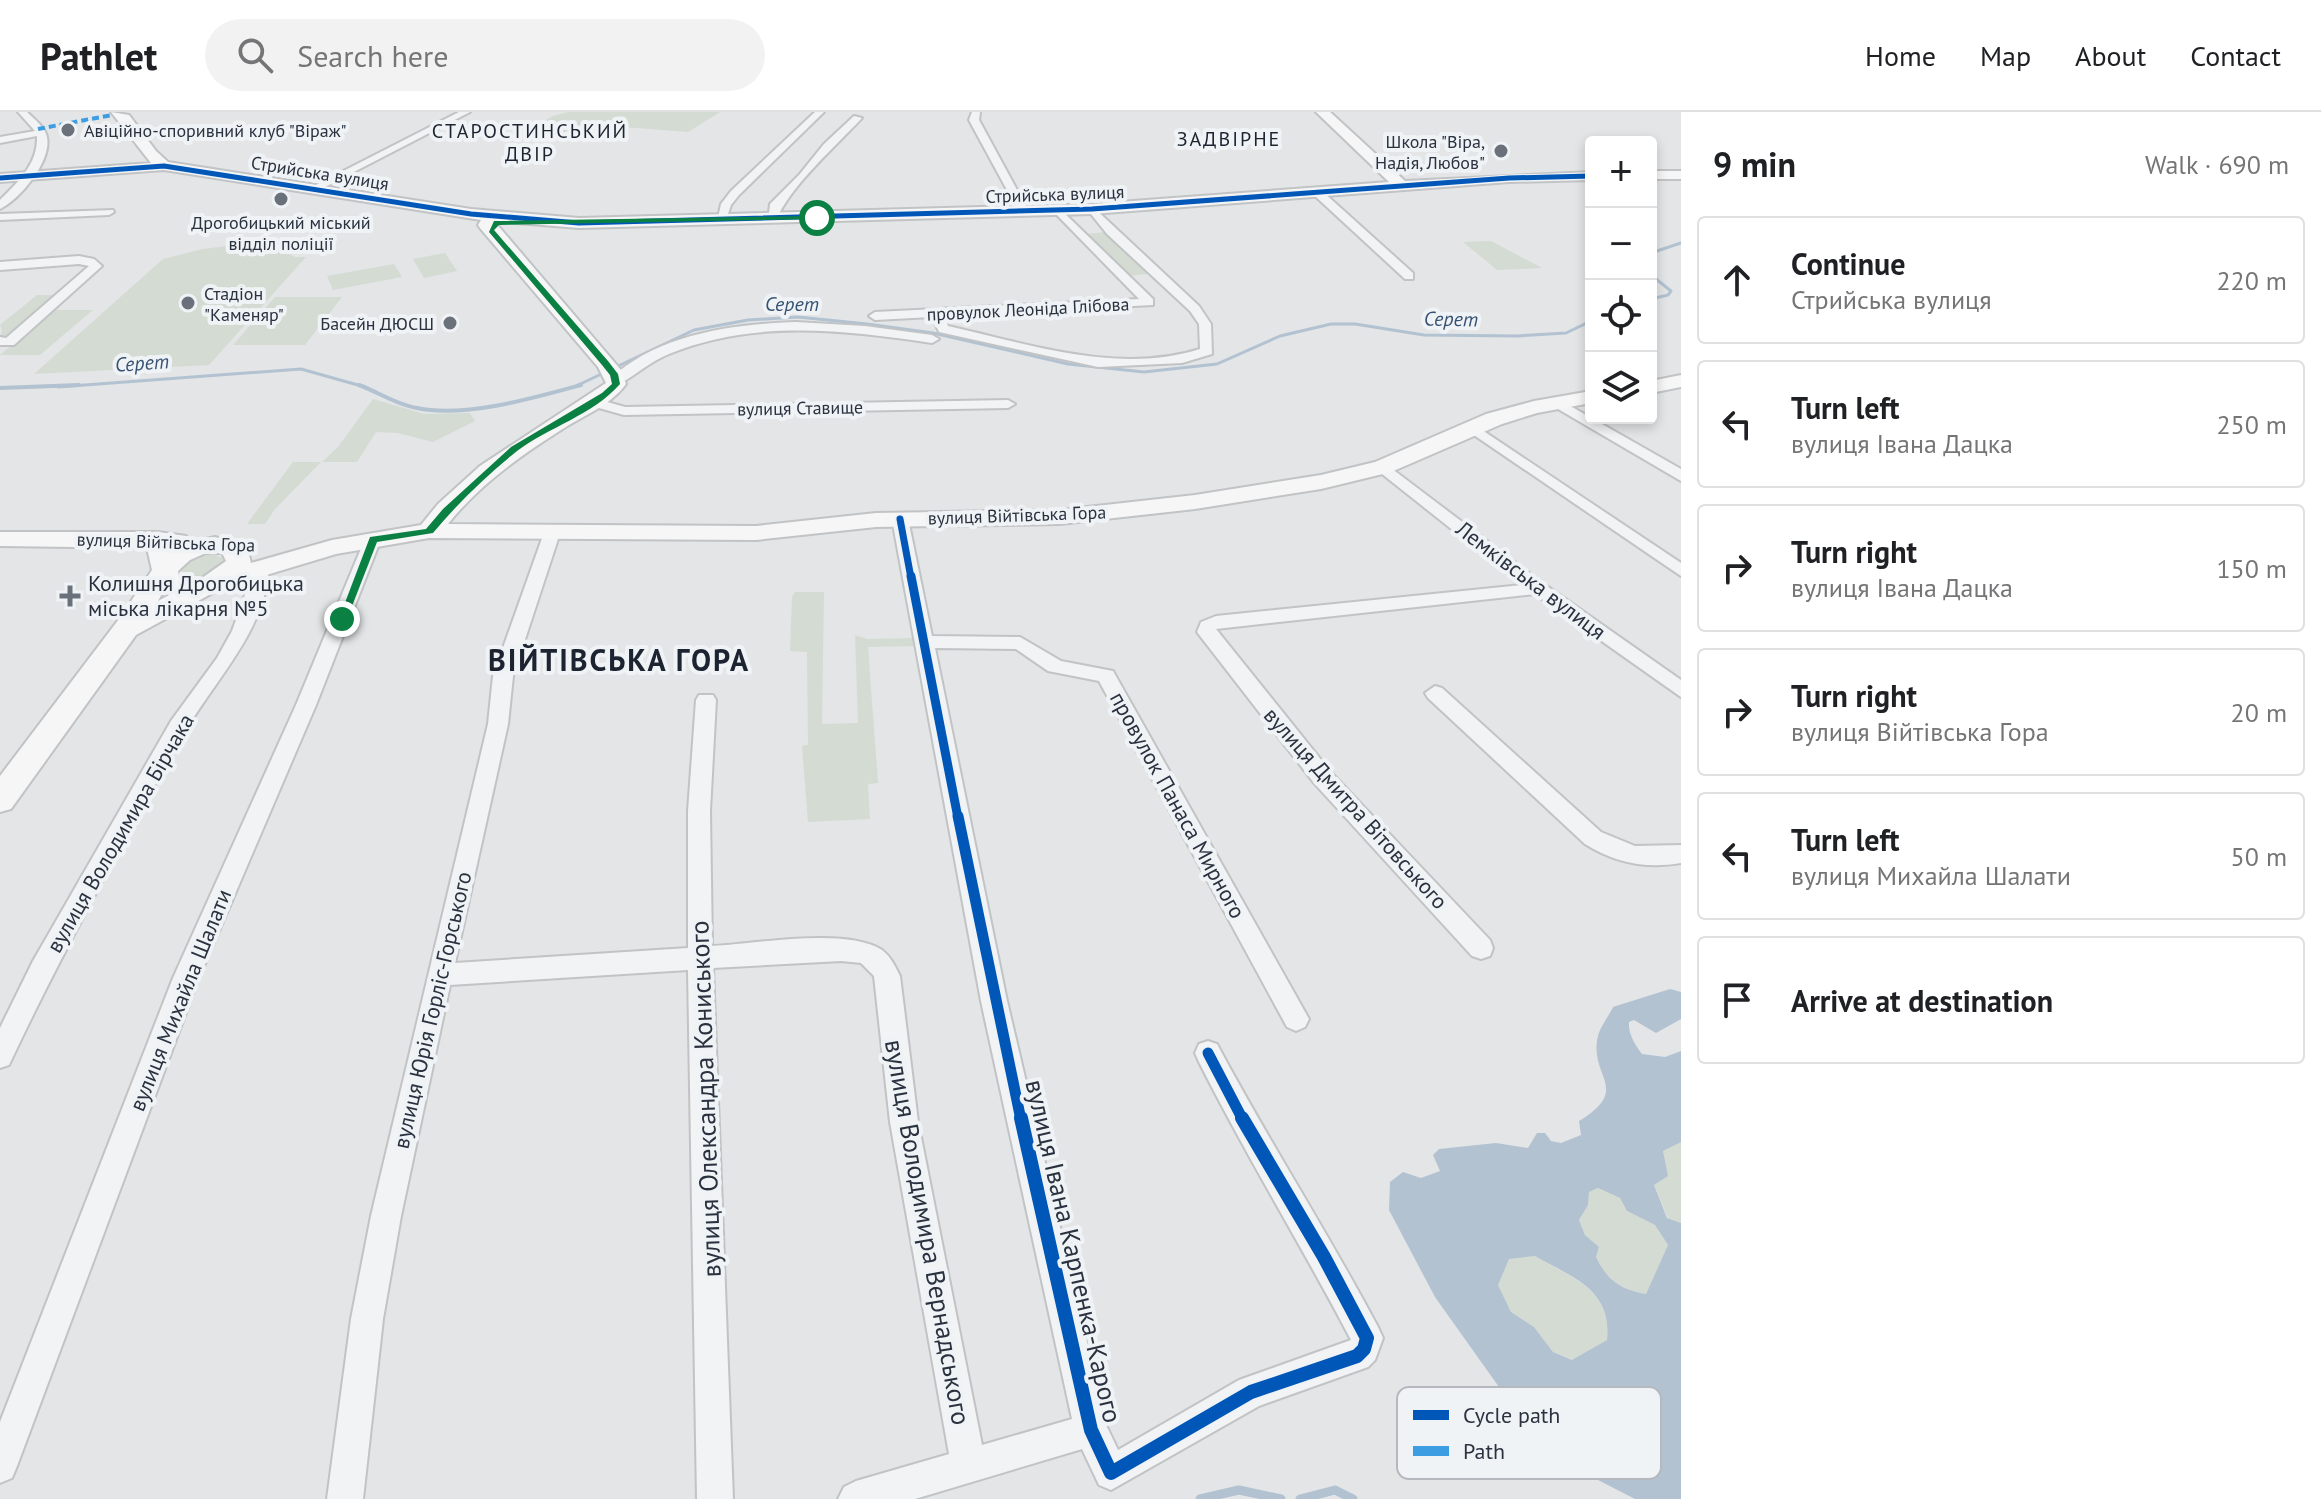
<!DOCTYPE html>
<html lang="en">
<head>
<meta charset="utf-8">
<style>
	body { margin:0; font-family:"PT Sans",sans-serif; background:#f2f2f2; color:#202124 }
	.controls { position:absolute; right:24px; top:24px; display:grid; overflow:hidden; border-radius:8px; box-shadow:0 4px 12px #0003 }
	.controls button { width:72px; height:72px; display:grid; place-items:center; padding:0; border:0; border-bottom:2px solid #e0e0e0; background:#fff; color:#202124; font:40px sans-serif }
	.stop { position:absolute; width:24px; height:24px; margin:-18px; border:6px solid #0b8043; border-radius:50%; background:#fff }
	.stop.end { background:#0b8043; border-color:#fff; box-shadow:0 2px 8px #0008 }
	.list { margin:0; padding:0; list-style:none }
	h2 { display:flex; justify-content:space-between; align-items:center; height:104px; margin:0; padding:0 32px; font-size:34px }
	h2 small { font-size:26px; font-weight:400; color:#757577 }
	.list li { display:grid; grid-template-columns:52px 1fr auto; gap:24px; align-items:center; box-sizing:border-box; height:128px; margin:0 16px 16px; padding:0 16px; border:2px solid #e0e0e0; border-radius:8px }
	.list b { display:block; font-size:30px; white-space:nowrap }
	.list p { margin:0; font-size:26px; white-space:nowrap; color:#757577 }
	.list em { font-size:26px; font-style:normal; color:#757577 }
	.icon { flex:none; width:44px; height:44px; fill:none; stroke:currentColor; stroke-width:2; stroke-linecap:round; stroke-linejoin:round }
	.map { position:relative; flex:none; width:1681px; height:1387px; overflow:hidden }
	header { display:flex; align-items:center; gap:48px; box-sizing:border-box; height:112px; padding:0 40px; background:#fff; border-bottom:2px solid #e0e0e0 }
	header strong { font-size:38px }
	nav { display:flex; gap:44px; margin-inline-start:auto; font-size:28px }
	.search { width:560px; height:72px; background:#f2f2f2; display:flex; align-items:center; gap:20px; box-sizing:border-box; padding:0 28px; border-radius:44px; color:#757577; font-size:30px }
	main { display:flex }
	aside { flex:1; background:#fff }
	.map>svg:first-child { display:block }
	.green { fill:#d4dbd3 }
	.water { fill:#b2c2d1; fill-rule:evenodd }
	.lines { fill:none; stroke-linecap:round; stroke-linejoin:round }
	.stream-far2 { stroke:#b2c2d1; stroke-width:3 }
	.stream-far1 { stroke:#b2c2d1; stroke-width:4 }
	.stream { stroke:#b2c2d1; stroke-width:9 }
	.street-casing { stroke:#c1c3c5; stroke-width:4 }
	.secondary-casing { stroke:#c1c3c5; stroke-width:4 }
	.street { fill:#f1f3f4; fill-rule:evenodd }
	.secondary { fill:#f6f6f6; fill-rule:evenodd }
	.quiet { stroke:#3d9de3; stroke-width:4; stroke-dasharray:7 4; stroke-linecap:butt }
	.cycleway-far4-casing { stroke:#f0f3f6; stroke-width:7 }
	.cycleway-far3-casing { stroke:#f0f3f6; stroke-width:11 }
	.cycleway-far2-casing { stroke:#f0f3f6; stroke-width:14 }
	.cycleway-far1-casing { stroke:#f0f3f6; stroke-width:16 }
	.cycleway-casing { stroke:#f0f3f6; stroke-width:19 }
	.cycleway-far4 { stroke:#0057b8; stroke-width:5 }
	.cycleway-far3 { stroke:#0057b8; stroke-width:7 }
	.cycleway-far2 { stroke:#0057b8; stroke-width:9 }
	.cycleway-far1 { stroke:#0057b8; stroke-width:11 }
	.cycleway { stroke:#0057b8; stroke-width:14 }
	.route { fill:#0b8043 }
	.poi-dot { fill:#6b717a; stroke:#f0f3f6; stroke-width:3 }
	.labels { text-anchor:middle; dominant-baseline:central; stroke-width:8; stroke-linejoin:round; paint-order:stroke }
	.far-poi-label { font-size:18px; fill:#2a3240; stroke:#f0f3f6; text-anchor:start }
	.far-street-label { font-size:18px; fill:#2a3240; stroke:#f0f3f6 }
	.far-neighbourhood-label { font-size:20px; letter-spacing:2px; fill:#1c2431; stroke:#f0f3f6 }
	.far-water-label { font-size:20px; font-style:italic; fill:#365272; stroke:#f0f3f6 }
	.street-label { font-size:22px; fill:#2a3240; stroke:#f0f3f6 }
	.poi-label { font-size:22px; fill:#2a3240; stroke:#f0f3f6; text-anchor:start }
	.near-street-label { font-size:26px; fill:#2a3240; stroke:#f0f3f6 }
	.district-label { font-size:30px; font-weight:bold; letter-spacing:2px; fill:#1c2431; stroke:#f0f3f6 }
	.key { fill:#f0f3f6; stroke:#b5b9bf; stroke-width:2 }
	.key-label { font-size:22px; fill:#2a3240 }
</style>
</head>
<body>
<header>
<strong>Pathlet</strong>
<div class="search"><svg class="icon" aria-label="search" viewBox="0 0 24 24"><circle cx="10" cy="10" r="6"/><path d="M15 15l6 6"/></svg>Search here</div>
<nav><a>Home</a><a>Map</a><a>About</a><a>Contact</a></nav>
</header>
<main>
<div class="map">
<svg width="1681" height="1387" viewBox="0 0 1681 1387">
	<rect width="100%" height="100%" fill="#e3e5e7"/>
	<g class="green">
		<path d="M568,0H720L688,20L597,13L584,23L526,19L553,4Z"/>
		<path d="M1108,120L1155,161L1128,164L1083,122Z"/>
		<path d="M1491,129L1542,156L1497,158L1463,130Z"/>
		<path d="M244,132L275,134L295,145H306L209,253L34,262L163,147L203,137Z"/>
		<path d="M445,141L457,159L424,166L413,147Z"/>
		<path d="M394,152L402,165L333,178L327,164Z"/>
		<path d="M37,183H58L5,227H0L2,218L0,213Z"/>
		<path d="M275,185H342L305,233H233Z"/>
		<path d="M54,198H93L40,243H0Z"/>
		<path d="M373,287L424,302L470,301L475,309L433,330L398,321L376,320L357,350H321L275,397L265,412H247L293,350H322L338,335Z"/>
		<path d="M213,442L222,446L223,451C210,462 199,471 182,463V454L197,445Z"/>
		<path d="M795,480H824L822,612L858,611L855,523L867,527L915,526L916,534L868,535L878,671L868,672L870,707L808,710L802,634L808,633L807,540L790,539L792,485Z"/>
		<path d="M1679,1030H1681V1111L1668,1106L1654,1073L1667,1064L1663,1039Z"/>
		<path d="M1598,1076L1620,1086L1627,1099L1655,1113L1668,1133L1646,1182C1620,1176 1608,1169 1596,1145L1599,1135L1585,1123L1579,1108L1588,1093L1589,1080Z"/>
		<path d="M1535,1144C1574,1168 1611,1176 1607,1228L1573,1248L1553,1240L1534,1215L1511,1200L1498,1173L1509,1146Z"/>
	</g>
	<path class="water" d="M1670,877L1681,880V907L1656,921L1634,908L1629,910C1628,922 1635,933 1642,942L1665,945L1681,939V1030L1663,1039L1668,1064L1654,1073L1667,1106L1681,1111V1387H1635L1563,1350L1521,1306L1435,1185L1389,1098L1390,1070L1403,1060L1421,1066L1440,1059L1433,1043L1439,1037L1496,1031L1528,1036L1537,1021H1545L1551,1029L1561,1031L1581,1023L1579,1009C1633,976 1588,965 1598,924C1600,915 1609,904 1613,895ZM1598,1076L1620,1086L1627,1099L1655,1113L1668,1133L1646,1182C1620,1177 1608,1169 1596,1145L1599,1135L1585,1123L1579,1108L1588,1093L1589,1080ZM1535,1144C1573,1166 1612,1177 1607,1228L1572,1248L1553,1240L1534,1215L1511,1200L1498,1173L1509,1147Z"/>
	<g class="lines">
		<g class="stream-far2">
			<path d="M1651,141L1681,131"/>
			<path d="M1651,163L1671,179L1668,183L1651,187"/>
			<path d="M58,275L301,257L365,275"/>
			<path d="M574,275L694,218L748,208L798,205L867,212L933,221L1068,252L1144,260L1217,252L1280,224L1331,212H1355L1424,223L1517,224L1566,221L1591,209"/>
		</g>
		<g class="stream-far1">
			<path d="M359,273C378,280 397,293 417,296C465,306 534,286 581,273"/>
			<path d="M0,276L79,273"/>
		</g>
		<g class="stream">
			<path d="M1200,1387L1239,1378L1281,1387"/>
			<path d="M1300,1387L1335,1378L1353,1387"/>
		</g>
		<defs>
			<g id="street">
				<path d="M18,0H27C34,7 45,15 47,25C52,49 20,87 0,97V88C18,70 38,52 37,24L0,31V25L35,19Z"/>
				<path d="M459,0H470L319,78L310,76Z"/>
				<path d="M815,0H824L739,83L731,93L725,111H717L721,92L731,79Z"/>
				<path d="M972,0H980L979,8L1029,100L1028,102L1019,100L969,8Z"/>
				<path d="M854,4L862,6C836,34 788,76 776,109H768L770,92L799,63L824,32Z"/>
				<path d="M1315,80H1323L1413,161V167H1405L1315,84Z"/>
				<path d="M1092,94L1199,194L1211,212L1212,242L1182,251L1098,255L939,220L932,205L875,208L869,204L875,200L1139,187L1054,100L1053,98L1058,95L1153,187V193L945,204L948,214C1029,232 1118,263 1200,237L1199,212L1190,199L1107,122L1087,97Z"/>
				<path d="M113,98L114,100L109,103L0,108V102Z"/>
				<path d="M79,144L94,147L102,154L14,233H0V225L6,226L89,154L79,152L0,158V150Z"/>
				<path d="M796,210L865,214L932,223L939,227L932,231C843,218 754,207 669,242C651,249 637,262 621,271L609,268C657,222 733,212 796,210Z"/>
				<path d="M593,286L625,295L1008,288L1015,292L1008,296L624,303L588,293V287Z"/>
				<path d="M1558,287L1681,357V369L1553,294L1551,291Z"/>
				<path d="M1473,312L1681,451V464L1468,319L1466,316Z"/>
				<path d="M1383,350L1544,472L1681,568V585L1535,482L1216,517L1330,659L1490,828L1493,836L1490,844L1481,847L1472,844L1314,671L1197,520L1201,510L1216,504L1522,473L1377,358V352Z"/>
				<path d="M900,402L908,407L932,524L1020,525L1061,549L1113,559L1309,907L1305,915L1296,919L1287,915L1099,569L1048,559L1016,537L935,536L1007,889L1107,1315L1118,1338L1239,1268L1351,1228C1302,1134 1246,1044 1199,950L1195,941L1199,932L1208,929L1217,932C1268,1028 1327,1119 1378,1215L1383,1226L1375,1248L1368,1255L1259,1294L1111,1378L1099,1373L1082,1337L915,1387H838L844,1375L856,1369L949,1342L890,1010L874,864L861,851L841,849L713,856L733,1387H697L688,858L450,873L401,1104L383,1207L363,1387H327L351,1207L371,1104L488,612L493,564L545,418L553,413L561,418L513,564L508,612L455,851L688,836V699L696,588L699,583H713L716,588L710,699L712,834C755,832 846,815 882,838C891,845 895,854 900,864L918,1010L982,1333L1072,1307L981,889L892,407Z"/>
				<path d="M373,422L381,427L316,593L199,866L17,1354L12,1366L0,1371V1310L173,866L296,593L365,427Z"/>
				<path d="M260,451L269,456C264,522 214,568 183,623C123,731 62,840 9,953L0,956V916L33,849L171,609L217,546L232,519L250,469L251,456Z"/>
				<path d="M1435,574L1442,576L1601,720L1635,734L1681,733V751C1646,757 1615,751 1585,732L1428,586L1425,581Z"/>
			</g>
			<g id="secondary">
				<path d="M111,0L129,3L156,39L168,50L471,97L579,106L1092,92L1389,70L1316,0H1330L1405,69L1591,60V68L1509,70L1092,102L579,116L494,109L621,258L626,272C611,293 583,304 561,318C520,344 479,373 448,412L756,414L876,401L1060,398L1195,383L1321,363L1375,350L1486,302L1534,289L1591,279V291L1537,301L1502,312L1391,360L1321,377L1195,397L1060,412L876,415L756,428L429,426L336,442L220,477L136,523L11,697L0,700V664L119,507L152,458L147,436L0,434V420H158L186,424L188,431L215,425L247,435L251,451L332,428L421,413L438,392L480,354L606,271L598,255L480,116L478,113L481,108L164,58L0,70V62L151,51ZM206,441H222L226,449L202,466L179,465L178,459L190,448ZM165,478L173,481L158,489L164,478Z"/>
				<rect x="1651" y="59" width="30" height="8"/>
				<path d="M1681,263V275L1651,281V269Z"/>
			</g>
		</defs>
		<use href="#street" class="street-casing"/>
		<use href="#secondary" class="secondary-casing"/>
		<use href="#street" class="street"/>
		<use href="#secondary" class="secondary"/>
		<path class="quiet" d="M38,17L112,3"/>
		<defs>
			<path id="cycleway-far4" d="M0,66L164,54L471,102L579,111L1092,97L1509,66L1591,64"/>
			<path id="cycleway-far3" d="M900,407L911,466"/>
			<path id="cycleway-far2" d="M911,464L958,706"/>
			<g id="cycleway-far1">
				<path d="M958,704L1021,1008"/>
				<path d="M1208,941L1243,1008"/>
			</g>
			<path id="cycleway" d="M1021,1006L1091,1318L1111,1361L1251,1280L1357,1244L1364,1237L1367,1226L1324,1145L1242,1006"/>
		</defs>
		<use href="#cycleway-far4" class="cycleway-far4-casing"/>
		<use href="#cycleway-far3" class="cycleway-far3-casing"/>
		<use href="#cycleway-far2" class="cycleway-far2-casing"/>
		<use href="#cycleway-far1" class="cycleway-far1-casing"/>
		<use href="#cycleway" class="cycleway-casing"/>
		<use href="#cycleway-far4" class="cycleway-far4"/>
		<use href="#cycleway-far3" class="cycleway-far3"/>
		<use href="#cycleway-far2" class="cycleway-far2"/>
		<use href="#cycleway-far1" class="cycleway-far1"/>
		<use href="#cycleway" class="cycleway"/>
	</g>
	<path class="route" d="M817,104L819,107L499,113L494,118L608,249L618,262L620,272C593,303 549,315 517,339C487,363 457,392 433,421L377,430L347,507L338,509L370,425L426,417L443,397L511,335L602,281L612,272L610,263L602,253L489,120L494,109Z"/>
	<g class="poi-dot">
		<circle cx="68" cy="18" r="8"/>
		<circle cx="1501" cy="39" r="8"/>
		<circle cx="281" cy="87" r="8"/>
		<circle cx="188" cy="191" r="8"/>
		<circle cx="450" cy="211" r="8"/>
		<path d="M66 472h8v8h8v8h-8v8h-8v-8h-8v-8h8z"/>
	</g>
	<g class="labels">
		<g class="far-poi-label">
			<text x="84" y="18">Авіційно-споривний клуб "Віраж"</text>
			<text x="1485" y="29" text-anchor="end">Школа "Віра,<tspan x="1485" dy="21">Надія, Любов"</tspan></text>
			<text x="281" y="110" text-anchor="middle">Дрогобицький міський<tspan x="281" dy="21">відділ поліції</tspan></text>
			<text x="204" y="181">Стадіон<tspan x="204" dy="21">"Каменяр"</tspan></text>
			<text x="434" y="211" text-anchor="end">Басейн ДЮСШ</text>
		</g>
		<g class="far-street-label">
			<text transform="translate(320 61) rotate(9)">Стрийська вулиця</text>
			<text transform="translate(1055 82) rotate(-2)">Стрийська вулиця</text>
			<text transform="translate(1028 197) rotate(-3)">провулок Леоніда Глібова</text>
			<text transform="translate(800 296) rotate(-1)">вулиця Ставище</text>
			<text transform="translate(1017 403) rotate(-2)">вулиця Війтівська Гора</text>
			<text transform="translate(166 430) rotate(2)">вулиця Війтівська Гора</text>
		</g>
		<g class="far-neighbourhood-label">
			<text x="530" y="19">СТАРОСТИНСЬКИЙ<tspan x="530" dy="23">ДВІР</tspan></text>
			<text x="1229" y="27">ЗАДВІРНЕ</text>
		</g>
		<g class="far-water-label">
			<text x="792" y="192">Серет</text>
			<text transform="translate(1451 207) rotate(1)">Серет</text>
			<text transform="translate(142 251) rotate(-4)">Серет</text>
		</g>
		<g class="street-label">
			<text transform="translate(1531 468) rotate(37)">Лемківська вулиця</text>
			<text transform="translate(1178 693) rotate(61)">провулок Панаса Мирного</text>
			<text transform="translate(1356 696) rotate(48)">вулиця Дмитра Вітовського</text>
			<text transform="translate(120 721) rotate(-60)">вулиця Володимира Бірчака</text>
			<text transform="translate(180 888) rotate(-68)">вулиця Михайла Шалати</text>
			<text transform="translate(432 898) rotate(-77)">вулиця Юрія Горліс-Горського</text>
		</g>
		<g class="poi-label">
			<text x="88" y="471">Колишня Дрогобицька<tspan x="88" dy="25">міська лікарня №5</tspan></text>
		</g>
		<g class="near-street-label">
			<text transform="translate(705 987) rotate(-92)">вулиця Олександра Кониського</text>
			<text transform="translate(928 1120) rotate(80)">вулиця Володимира Вернадського</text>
			<text transform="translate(1074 1139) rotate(77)">вулиця Івана Карпенка-Карого</text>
		</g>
		<g class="district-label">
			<text x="619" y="547">ВІЙТІВСЬКА ГОРА</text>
		</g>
	</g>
	<rect x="1397" y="1275" width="264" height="92" rx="12" class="key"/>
	<rect x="1413" y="1298" width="36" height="10" fill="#0057b8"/>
	<rect x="1413" y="1334" width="36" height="10" fill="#3d9de3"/>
	<g class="key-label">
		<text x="1463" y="1311">Cycle path</text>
		<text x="1463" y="1347">Path</text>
	</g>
</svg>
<div class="controls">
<button>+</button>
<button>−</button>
<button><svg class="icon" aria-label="locate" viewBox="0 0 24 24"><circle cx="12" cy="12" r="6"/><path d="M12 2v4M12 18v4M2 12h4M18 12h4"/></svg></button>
<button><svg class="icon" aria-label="layers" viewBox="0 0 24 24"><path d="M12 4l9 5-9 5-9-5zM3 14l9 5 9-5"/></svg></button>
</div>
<div class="stop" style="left:817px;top:106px"></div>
<div class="stop end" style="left:342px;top:507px"></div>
</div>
<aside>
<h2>9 min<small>Walk · 690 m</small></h2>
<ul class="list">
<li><svg class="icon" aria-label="ahead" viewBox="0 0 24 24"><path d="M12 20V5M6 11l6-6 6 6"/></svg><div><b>Continue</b><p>Стрийська вулиця</p></div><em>220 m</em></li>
<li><svg class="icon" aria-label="left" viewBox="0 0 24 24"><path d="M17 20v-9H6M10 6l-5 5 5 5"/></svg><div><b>Turn left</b><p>вулиця Івана Дацка</p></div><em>250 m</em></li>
<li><svg class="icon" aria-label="right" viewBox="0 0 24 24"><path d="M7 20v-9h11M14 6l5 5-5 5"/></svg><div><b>Turn right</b><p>вулиця Івана Дацка</p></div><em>150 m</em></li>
<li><svg class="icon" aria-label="right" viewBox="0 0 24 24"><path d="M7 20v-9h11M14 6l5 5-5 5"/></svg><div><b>Turn right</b><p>вулиця Війтівська Гора</p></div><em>20 m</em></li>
<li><svg class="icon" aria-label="left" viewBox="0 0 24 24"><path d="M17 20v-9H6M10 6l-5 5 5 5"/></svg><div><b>Turn left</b><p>вулиця Михайла Шалати</p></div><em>50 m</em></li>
<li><svg class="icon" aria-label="arrive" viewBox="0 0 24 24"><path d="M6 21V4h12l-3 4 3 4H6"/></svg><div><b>Arrive at destination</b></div></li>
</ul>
</aside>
</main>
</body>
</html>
